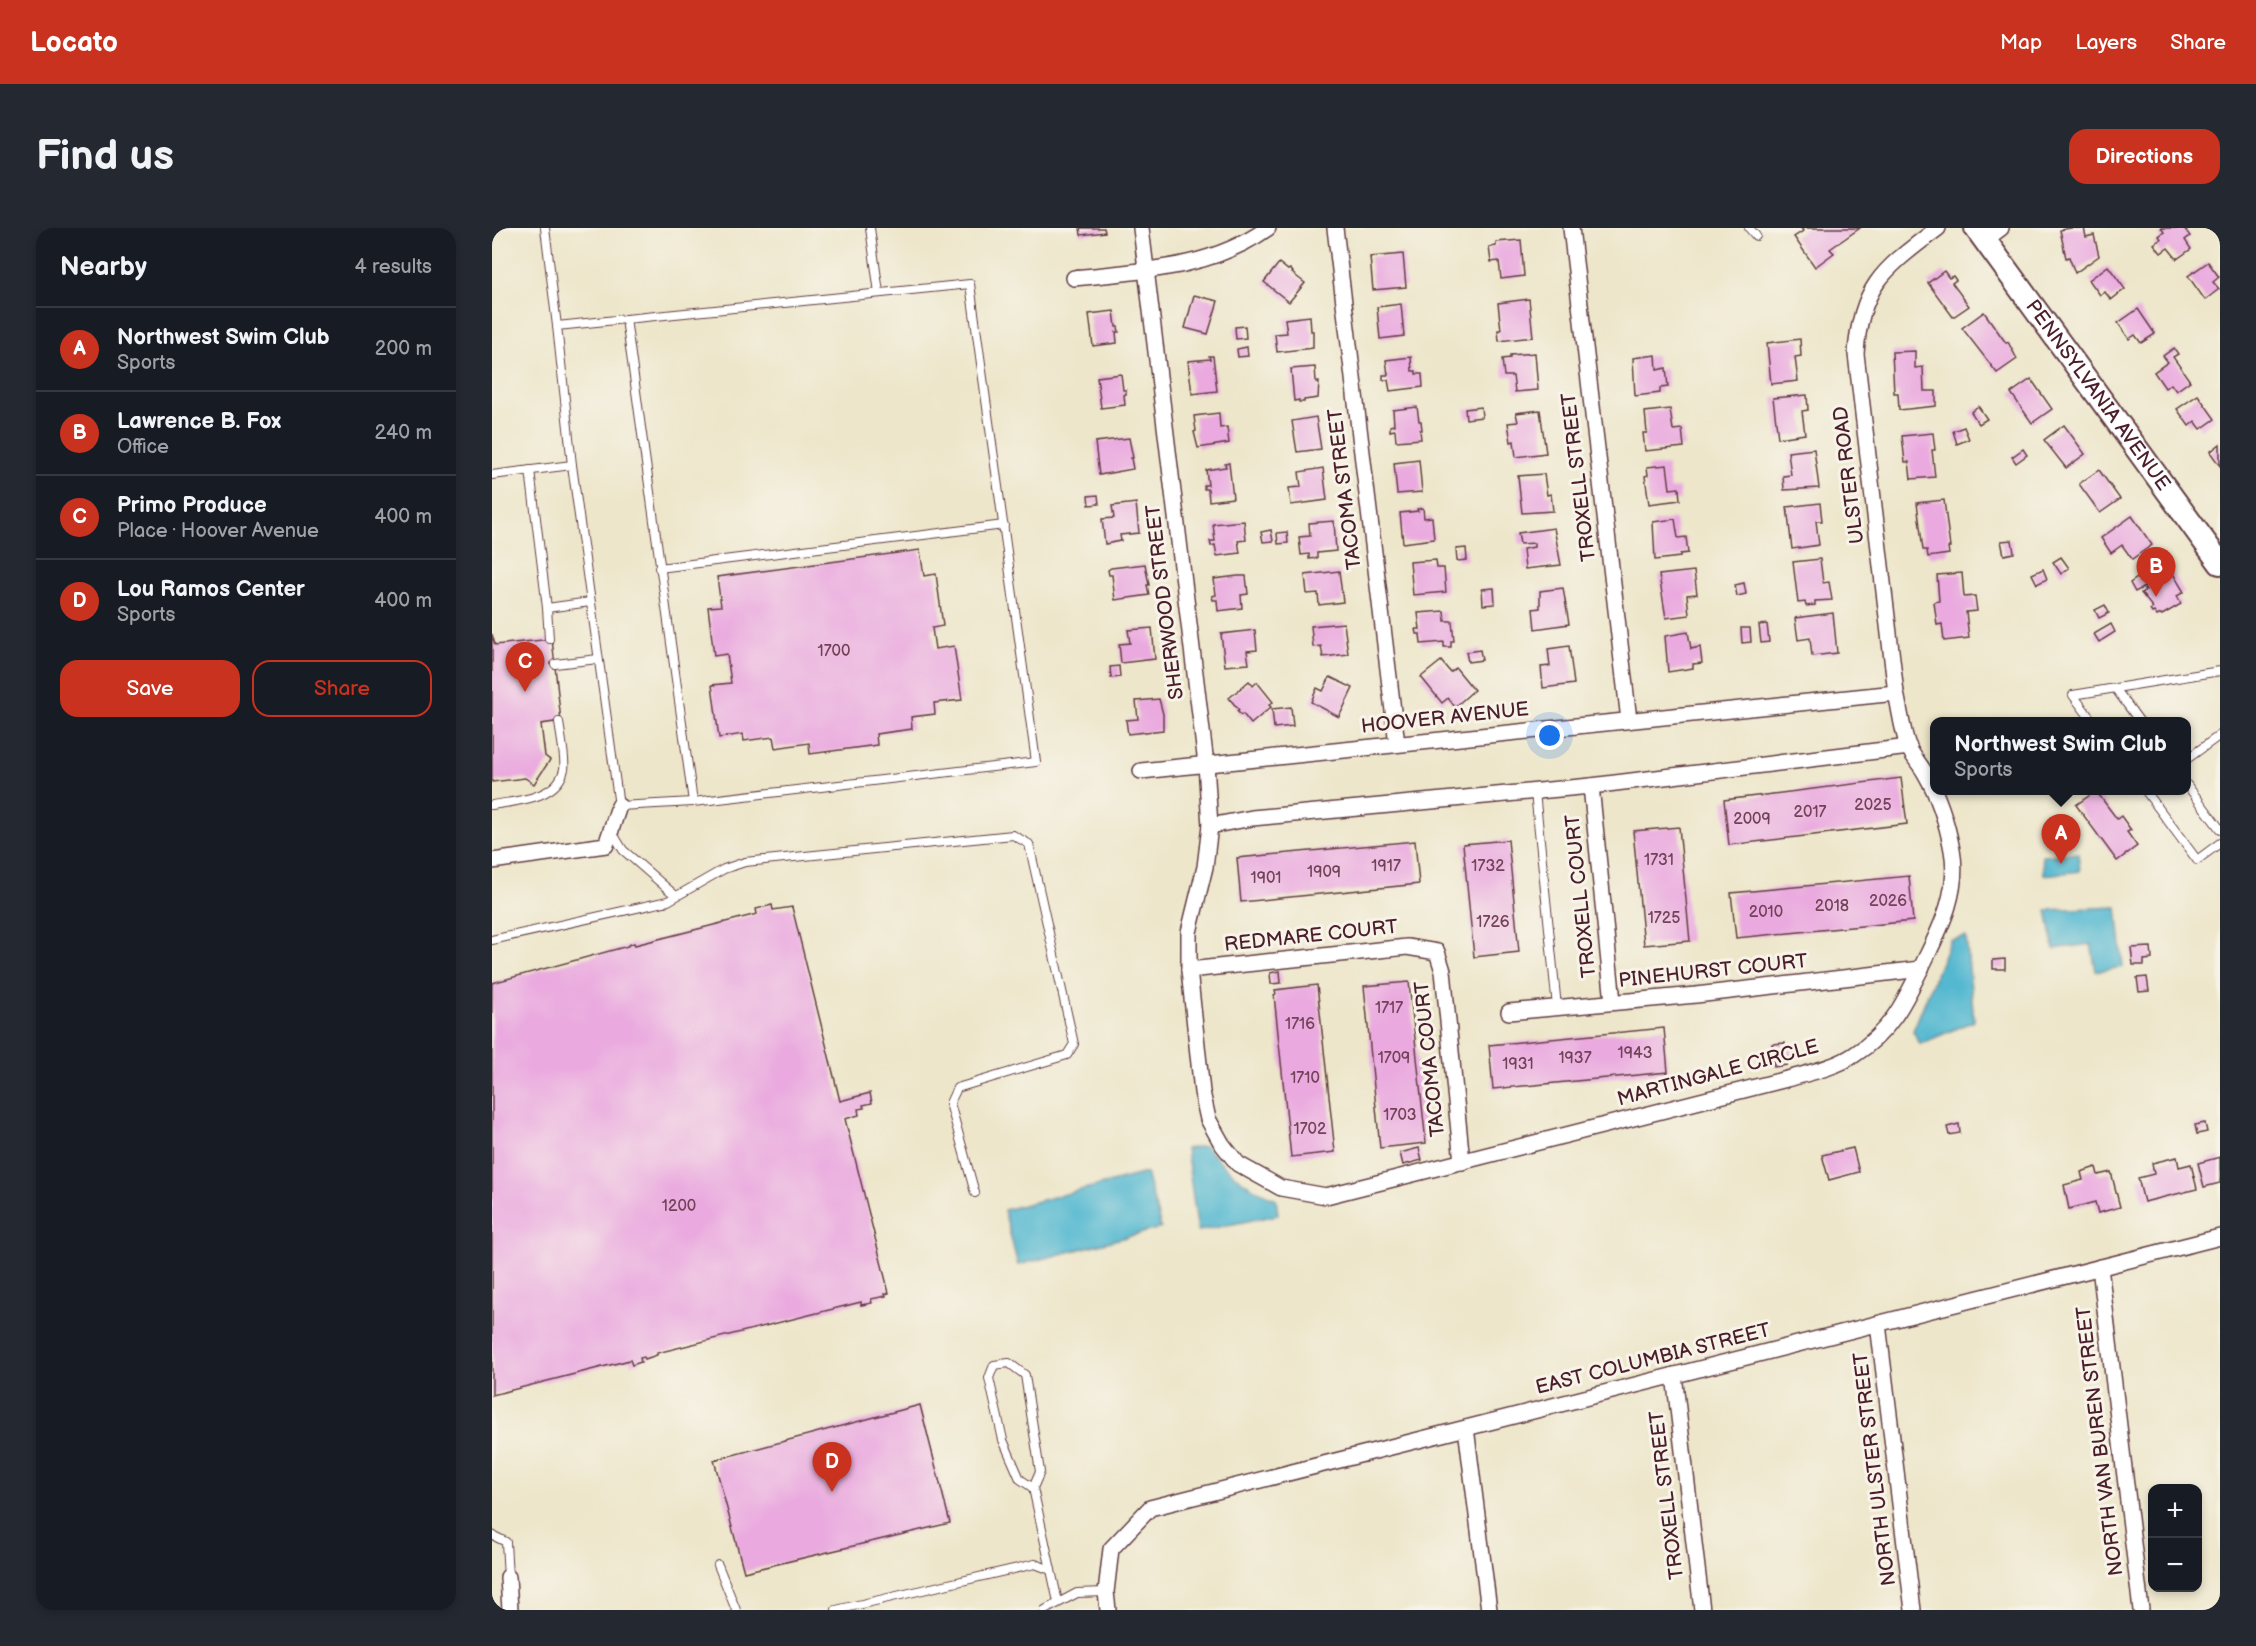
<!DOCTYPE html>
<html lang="en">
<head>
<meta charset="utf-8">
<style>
	body { margin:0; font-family:"Balsamiq Sans",sans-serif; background:#242831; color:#f1f3f6 }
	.controls { position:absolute; right:18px; bottom:18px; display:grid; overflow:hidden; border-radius:12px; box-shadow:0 3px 9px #0003 }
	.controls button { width:54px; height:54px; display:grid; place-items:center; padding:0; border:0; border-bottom:2px solid #363941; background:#171b24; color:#f1f3f6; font:30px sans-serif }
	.you { position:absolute; left:1058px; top:508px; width:21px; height:21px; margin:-15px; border:4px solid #fff; border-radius:50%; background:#1a73e8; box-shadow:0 0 0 9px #1a73e833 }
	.badge { display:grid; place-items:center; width:39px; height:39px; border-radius:50%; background:#c8321e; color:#fff; font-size:20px; font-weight:700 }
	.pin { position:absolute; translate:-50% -50px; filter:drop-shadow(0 2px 3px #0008) }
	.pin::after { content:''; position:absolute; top:32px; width:21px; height:18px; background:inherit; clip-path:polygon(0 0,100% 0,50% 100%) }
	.popup { position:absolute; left:1438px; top:489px; width:261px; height:78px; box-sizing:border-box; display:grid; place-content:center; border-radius:12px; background:#171b24; filter:drop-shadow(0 2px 4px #0005); font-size:20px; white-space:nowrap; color:#9ea1a6 }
	.popup b { font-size:22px; color:#f1f3f6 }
	.popup::after { content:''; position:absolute; left:50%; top:100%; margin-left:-12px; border:12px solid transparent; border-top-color:#171b24 }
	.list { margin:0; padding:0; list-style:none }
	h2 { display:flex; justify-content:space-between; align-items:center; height:78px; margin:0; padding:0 24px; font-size:26px }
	h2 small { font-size:20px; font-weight:400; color:#9ea1a6 }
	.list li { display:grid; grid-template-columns:39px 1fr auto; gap:18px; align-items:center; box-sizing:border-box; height:84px; padding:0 24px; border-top:2px solid #363941 }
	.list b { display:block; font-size:22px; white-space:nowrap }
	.list p { margin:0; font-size:20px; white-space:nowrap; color:#9ea1a6 }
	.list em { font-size:20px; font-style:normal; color:#9ea1a6 }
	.actions { display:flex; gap:12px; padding:18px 24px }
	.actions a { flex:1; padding:14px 0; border:2px solid #c8321e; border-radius:18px; text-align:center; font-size:21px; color:#c8321e }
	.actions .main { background:#c8321e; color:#fff }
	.map { position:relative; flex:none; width:1728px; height:1382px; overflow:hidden; border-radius:18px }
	header { display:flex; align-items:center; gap:36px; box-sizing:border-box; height:84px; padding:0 30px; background:#c8321e; color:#fff }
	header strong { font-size:28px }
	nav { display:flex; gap:33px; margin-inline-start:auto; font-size:21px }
	.intro { display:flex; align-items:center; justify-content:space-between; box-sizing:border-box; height:144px; padding:0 36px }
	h1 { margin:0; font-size:42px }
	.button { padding:15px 27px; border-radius:18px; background:#c8321e; color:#fff; font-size:21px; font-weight:700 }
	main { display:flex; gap:36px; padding:0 36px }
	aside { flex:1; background:#171b24; border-radius:18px; box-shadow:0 3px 9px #0003 }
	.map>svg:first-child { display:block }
	.water { fill:#52b8d0; stroke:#4e6c7e; stroke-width:1.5 }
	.building { fill:#eaaadf }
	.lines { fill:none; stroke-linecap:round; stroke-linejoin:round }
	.lane-casing { stroke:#623d43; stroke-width:10 }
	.street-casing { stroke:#623d43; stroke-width:18 }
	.secondary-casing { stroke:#623d43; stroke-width:26 }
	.lane { stroke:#fff; stroke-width:8 }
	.street { stroke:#fff; stroke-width:15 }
	.secondary { stroke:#fff; stroke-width:22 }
	.labels { text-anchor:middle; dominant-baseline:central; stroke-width:6; stroke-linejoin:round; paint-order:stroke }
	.number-label { font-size:16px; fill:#724258 }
	.street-label { font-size:20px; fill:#4a1f2b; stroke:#f7f3e8 }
</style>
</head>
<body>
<header>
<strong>Locato</strong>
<nav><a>Map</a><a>Layers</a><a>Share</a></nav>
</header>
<div class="intro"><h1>Find us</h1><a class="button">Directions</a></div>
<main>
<aside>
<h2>Nearby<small>4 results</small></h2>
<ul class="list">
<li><span class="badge">A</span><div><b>Northwest Swim Club</b><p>Sports</p></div><em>200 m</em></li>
<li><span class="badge">B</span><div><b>Lawrence B. Fox</b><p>Office</p></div><em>240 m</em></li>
<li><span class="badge">C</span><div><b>Primo Produce</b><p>Place · Hoover Avenue</p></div><em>400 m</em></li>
<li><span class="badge">D</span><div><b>Lou Ramos Center</b><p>Sports</p></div><em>400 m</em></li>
</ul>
<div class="actions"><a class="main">Save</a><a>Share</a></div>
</aside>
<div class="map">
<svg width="1728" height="1382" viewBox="0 0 1728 1382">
	<rect width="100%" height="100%" fill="#f7f3e8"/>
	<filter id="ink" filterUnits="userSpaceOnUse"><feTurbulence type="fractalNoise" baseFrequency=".0167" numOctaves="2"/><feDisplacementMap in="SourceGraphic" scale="12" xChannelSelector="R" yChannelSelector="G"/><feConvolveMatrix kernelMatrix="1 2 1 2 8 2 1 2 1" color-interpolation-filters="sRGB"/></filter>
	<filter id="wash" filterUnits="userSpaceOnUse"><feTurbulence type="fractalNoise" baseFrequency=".008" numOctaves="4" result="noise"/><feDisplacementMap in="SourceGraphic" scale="24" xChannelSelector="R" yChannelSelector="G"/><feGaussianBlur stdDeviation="1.35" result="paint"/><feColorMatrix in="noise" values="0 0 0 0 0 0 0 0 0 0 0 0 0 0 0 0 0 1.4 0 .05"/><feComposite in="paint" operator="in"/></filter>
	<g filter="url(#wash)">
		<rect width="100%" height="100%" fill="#ede6ca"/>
		<g class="water">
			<path d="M1586,625L1588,643L1552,647L1550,628Z"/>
			<path d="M1625,679L1631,739L1604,743L1599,716L1562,721L1555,682Z"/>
			<path d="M1474,709L1482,793L1428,816L1421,803L1458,712Z"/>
			<path d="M713,918C734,941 754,960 784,971L786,987L706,1003L694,921Z"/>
			<path d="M654,945L669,1000L526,1037L512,982Z"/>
		</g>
		<g id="blocks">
			<g class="building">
				<path d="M588,0H612L613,4L589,7Z"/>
				<path d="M1309,0H1368L1338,21L1342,25L1323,39L1302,9L1311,3Z"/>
				<path d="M1579,0H1592L1594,9L1602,7L1607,28L1583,45L1577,29L1574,30L1568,2Z"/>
				<path d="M1669,0H1692L1698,8L1693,12L1699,21L1685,31L1676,20L1669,25L1662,16L1669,11L1667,8L1672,4Z"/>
				<path d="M1029,12L1032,48L1009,51L1007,33L999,34L997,19L1004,18V14Z"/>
				<path d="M911,26L914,59L881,62L878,29Z"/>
				<path d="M1716,34L1727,49L1721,54L1727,61L1713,72L1696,48Z"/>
				<path d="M787,35L796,42L798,41L801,44L800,45L813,55L797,74L772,54Z"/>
				<path d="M1616,38L1633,61L1619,72L1613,64L1608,67L1597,52Z"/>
				<path d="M1452,43L1457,50L1461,48L1464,52L1460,55L1477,78L1461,89L1436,55Z"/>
				<path d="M702,67L726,73L716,106L693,100Z"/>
				<path d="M1037,71L1041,109L1007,113L1006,102H1009L1006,75Z"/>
				<path d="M909,76L912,108L888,111L885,79Z"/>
				<path d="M1646,81L1663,106L1649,115L1643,107L1637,111L1626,95Z"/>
				<path d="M622,83L624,99H626L627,104H624L625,115L601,118L597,86Z"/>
				<path d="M1492,84L1514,115L1516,114L1525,131L1505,145L1470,100Z"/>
				<path d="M818,88L819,103H821V120L785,124L783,106L795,105L793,91Z"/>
				<path d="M753,98L754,110L744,111L743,99Z"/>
				<path d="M1308,111L1309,128L1303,129L1306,153L1279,156L1275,115Z"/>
				<path d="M755,119L756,128L746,129L745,121Z"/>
				<path d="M1682,120L1686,126L1681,129L1698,153L1684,163L1679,156L1673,160L1662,144L1676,134L1671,128Z"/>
				<path d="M1423,123V140L1431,139L1432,163H1444V178L1407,182L1406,165H1402L1400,124Z"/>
				<path d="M1043,125L1046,162L1023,164L1021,148H1012L1010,131L1018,130V127Z"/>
				<path d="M1164,127L1165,142L1174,140L1176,159L1168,160V165L1143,168L1141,130Z"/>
				<path d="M717,128H721L725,163L700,166L696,133L718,131Z"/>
				<path d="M919,129L920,143H924V146H930L931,159L898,163L896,152H891V147H896L894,132Z"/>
				<path d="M823,139L824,154H827L826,170L812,172V174H807V172L802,173L799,141Z"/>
				<path d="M629,146L631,162H634V166L632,167L633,177L609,180L605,149Z"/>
				<path d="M1539,151L1560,181L1540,195L1519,165Z"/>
				<path d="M1315,167L1316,182L1310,183L1313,206L1286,210L1281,170Z"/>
				<path d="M1706,167L1723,191L1709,201L1703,193L1697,198L1685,181Z"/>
				<path d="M1486,178L1495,191L1487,196L1479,184Z"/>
				<path d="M925,179L927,193H929L930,202H928L929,211L904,213L903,202L898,203V198L902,197L901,182Z"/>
				<path d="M989,179L990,189L974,191L973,181Z"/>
				<path d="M1178,181L1181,202L1190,201L1192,219L1153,223L1151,205H1155L1153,184Z"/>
				<path d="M1048,182L1054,225L1024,229L1022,213L1019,214L1016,195L1026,194L1024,185Z"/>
				<path d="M727,185L728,200L735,199L737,215L706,220L702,204L704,203L702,188Z"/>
				<path d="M824,189L829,221L805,224L800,193Z"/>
				<path d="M1572,197L1593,226L1574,240L1552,212Z"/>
				<path d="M1472,199L1477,211L1465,216L1461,203Z"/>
				<path d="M1441,205L1443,222H1440L1443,249L1419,251L1417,234H1413L1410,208Z"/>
				<path d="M637,210L641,230H639L641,241L607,247L603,214Z"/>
				<path d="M1728,216V238L1718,224Z"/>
				<path d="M1322,221L1327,260L1292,262L1291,248L1299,247L1296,224Z"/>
				<path d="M1531,221L1535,227L1524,235L1520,229Z"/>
				<path d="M927,232L930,264L905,266L902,235Z"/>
				<path d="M737,235L741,270L717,273L716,261H712V257H716L714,242L734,239L733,236Z"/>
				<path d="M1175,237L1178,261L1187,260L1188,272L1157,276L1153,248L1156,247L1155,239Z"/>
				<path d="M831,240L835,272L799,277L797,260L809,259L807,244Z"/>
				<path d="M1607,242L1628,271L1608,285L1587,256Z"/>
				<path d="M1052,246L1055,267L1059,266L1061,283L1030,285L1026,248Z"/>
				<path d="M606,267L607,276L597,277L596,268Z"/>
				<path d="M1452,272L1458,319H1456L1457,326L1436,329L1435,322H1431L1425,275Z"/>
				<path d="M644,275L647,305L628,307L629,313L613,316L610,291L622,290L620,278Z"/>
				<path d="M1328,275L1330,293H1324L1327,317L1300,321L1295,279Z"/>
				<path d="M931,280L932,290L940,289L942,311L911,315L908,285L926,283L925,281Z"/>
				<path d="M1640,288L1660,317L1640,331L1630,317L1619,325L1609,310Z"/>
				<path d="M1183,291L1186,310L1194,309L1196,325L1188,326V329L1163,332L1161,294Z"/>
				<path d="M752,293L754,312L746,313L748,325L725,328L723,317L719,318L718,313H723L721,296Z"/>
				<path d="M842,293L844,323L825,325V330L817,331V326L809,327L807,309L818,308L817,295Z"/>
				<path d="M1062,300L1069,337L1033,341L1031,321L1042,319V315L1028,316L1026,305Z"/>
				<path d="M779,302L781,313L771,314L769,304Z"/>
				<path d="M795,304L796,315L786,316L785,305Z"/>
				<path d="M1520,312L1522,325L1512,327L1509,313Z"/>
				<path d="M974,320L975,332L965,333L964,321Z"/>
				<path d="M428,322L432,348L444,346L451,398L440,400L443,421L462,418L470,472L442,475L443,486L419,489L420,501L384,506L385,517L318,526L317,515L283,520L281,509L252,513L251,506L227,510L220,457L239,455L235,426L222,428L216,379L229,378L225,349Z"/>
				<path d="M1569,329L1577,340L1569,346L1561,334Z"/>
				<path d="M1328,331L1331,355L1337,354L1340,372L1323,373V377L1314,378L1313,374L1306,375L1301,334Z"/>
				<path d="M944,332L945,340H952L954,364L921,367L918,334Z"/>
				<path d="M653,336L657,357H655L657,367L623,372L620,347H617L616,342L619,340Z"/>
				<path d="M1551,341L1555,351L1545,356L1540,346Z"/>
				<path d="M1668,341L1673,348L1680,344L1692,364L1685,368L1689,376L1670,387L1669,386L1665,388L1662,384L1660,385L1658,382L1661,380L1649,365L1654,362L1652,359L1643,364L1638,355L1648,348L1650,352Z"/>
				<path d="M847,343L851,374L827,377L826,365L815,366L813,347Z"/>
				<path d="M1202,343L1205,366L1195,367L1197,387L1174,390L1167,347Z"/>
				<path d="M1470,345L1472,369L1483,368L1485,383L1474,384L1477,410L1452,413L1450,396L1445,397L1442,374L1447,373L1445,347Z"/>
				<path d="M746,348H754L756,366L749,367L750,380L726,383L725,372H721L720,368L724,367L722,351Z"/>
				<path d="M1252,355L1254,366L1245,368L1243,357Z"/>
				<path d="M1002,360L1003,376L991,377L990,361Z"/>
				<path d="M1071,360L1077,396L1043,401L1041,381L1048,380V363Z"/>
				<path d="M1613,377L1617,385L1607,390L1603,382Z"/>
				<path d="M952,383L953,393H960L962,413H959V419H952V414L929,416L928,406H925L924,401H928L926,385Z"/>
				<path d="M1341,385L1345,425L1320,428L1318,410L1306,412L1303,390Z"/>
				<path d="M852,395L856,426L831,429L829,418L821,419L819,398Z"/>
				<path d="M1275,396L1277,414L1269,415L1267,397Z"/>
				<path d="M1619,396L1623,404L1607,414L1602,406Z"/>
				<path d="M660,400L663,431L629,435L627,416L638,415L636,402Z"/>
				<path d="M1249,400H1258L1259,414L1250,415Z"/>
				<path d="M763,402L765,422L755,423L757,436L733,438L729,406Z"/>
				<path d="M1196,404L1199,421L1208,419L1210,435L1201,436V440L1176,444L1173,408Z"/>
				<path d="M0,406L3,417L60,411L69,493L49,496L53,528L58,532L42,556L33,550L0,554Z"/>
				<path d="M1077,418L1082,456L1051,460L1049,439L1058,438L1056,421Z"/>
				<path d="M988,422L990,432L976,434L974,424Z"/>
				<path d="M949,433L958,444L964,440L982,462L963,479L956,470L950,475L929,449Z"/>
				<path d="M627,438L628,449L619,450L618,439Z"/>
				<path d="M838,449L861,460L847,489L819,474L825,460L831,463Z"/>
				<path d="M757,453L761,458L765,454L781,474L777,477L779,479L759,496L751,486L749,487L745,483L747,482L737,470Z"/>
				<path d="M667,471L671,486V502L636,506L634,492L646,491L644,473Z"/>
				<path d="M799,479L801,498L782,500L780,481Z"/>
				<path d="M1409,550L1415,596L1237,617L1232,572Z"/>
				<path d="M1604,563L1625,591L1629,588L1639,602L1635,604L1645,618L1625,633L1584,577Z"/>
				<path d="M1187,599L1198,713L1152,717L1141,603Z"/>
				<path d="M1016,612L1027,724L982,729L971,616Z"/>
				<path d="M923,613L927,656L749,674L745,630Z"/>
				<path d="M1417,648L1421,693L1244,710L1239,665Z"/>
				<path d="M280,677L281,682L300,679L348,873L378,865L380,875L371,877L372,880L366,881L367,887L353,891L397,1065L393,1066L394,1068L379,1071L380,1075L369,1077V1074L165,1125V1127L153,1131L152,1129L148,1130L149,1134L140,1137L138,1132L0,1167V755L136,718V717L142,715L143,717L265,686L264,681Z"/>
				<path d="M1659,719L1660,731L1652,732V737H1641L1639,720Z"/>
				<path d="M1513,731V741H1501V732Z"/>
				<path d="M788,743L789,755L779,756L778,745Z"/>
				<path d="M1655,749L1657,763L1647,764L1645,750Z"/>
				<path d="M917,754L934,915L888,920L872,758Z"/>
				<path d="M825,757L843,924L799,929L782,767L784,766L783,762Z"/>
				<path d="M1172,800L1176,844L1001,861L997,817Z"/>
				<path d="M1293,815V820H1300L1301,829L1294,830L1295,837L1282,839L1280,816Z"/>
				<path d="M1713,895L1715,904L1705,906L1703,897Z"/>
				<path d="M1467,896L1468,905L1457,907L1455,899Z"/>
				<path d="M927,920L930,932L911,937L908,925Z"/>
				<path d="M1361,920L1367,944L1337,952L1330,927Z"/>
				<path d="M1685,929L1687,939L1699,936L1705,961L1652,974L1646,950L1662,946L1660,935Z"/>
				<path d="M1728,929V955L1712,959L1706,935Z"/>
				<path d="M1604,939L1606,947L1619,944L1628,979L1606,985L1603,974L1577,981L1572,957L1591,952L1589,944Z"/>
				<path d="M428,1177L458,1295L252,1344L222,1232Z"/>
			</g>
		</g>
	</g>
	<g filter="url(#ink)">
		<use href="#blocks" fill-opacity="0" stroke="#623d43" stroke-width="1.5"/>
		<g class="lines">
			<defs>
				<g id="lane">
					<path d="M53,0L65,98"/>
					<path d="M378,0L387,65"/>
					<path d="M1257,0L1264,8"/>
					<path d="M478,56L544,534L201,574L127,578L80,237L65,98Z"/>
					<path d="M134,91L201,574"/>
					<path d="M38,242L55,380L98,374"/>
					<path d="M0,247L80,237"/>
					<path d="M167,340L512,297"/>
					<path d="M55,380L57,411"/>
					<path d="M63,436L106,431"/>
					<path d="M1623,460L1648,494"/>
					<path d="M1601,494L1581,467L1728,443"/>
					<path d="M1695,531L1728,507"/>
					<path d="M1695,557L1728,601"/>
					<path d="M1653,562L1705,632L1728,615"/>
					<path d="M1043,564L1065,779"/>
					<path d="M0,577C24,573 66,571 72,541C74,532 68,504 67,494"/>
					<path d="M120,604L131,622L184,668"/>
					<path d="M0,712L176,673L232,641L253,634L521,607L537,616L582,816L575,827L465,860L458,875L483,965"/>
					<path d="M541,1260L528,1251L511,1212L497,1150L502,1137L517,1135L533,1147L548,1244L541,1260L559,1342"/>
					<path d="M0,1307L14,1314L16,1349"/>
					<path d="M226,1337L244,1382"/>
					<path d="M344,1382L543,1336L559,1342L566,1374"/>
					<path d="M553,1382L585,1365L614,1364"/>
				</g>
				<g id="street">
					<path d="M649,0L714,536L718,598L713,639L697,704V742L710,864L716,891L730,916L746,936L789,960L834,968L1299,850C1320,844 1344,839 1362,827C1399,803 1412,775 1430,738C1448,701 1468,664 1460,622C1455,595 1447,569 1433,545C1428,536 1420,528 1416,518C1410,502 1408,482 1404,465L1364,126C1368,56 1394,40 1446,0"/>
					<path d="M843,0L905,516"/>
					<path d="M1079,0L1137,492"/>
					<path d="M1493,12L1509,0"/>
					<path d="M582,50C650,43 719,41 776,0"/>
					<path d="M649,543L1404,465"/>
					<path d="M1099,558L1121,774"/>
					<path d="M718,598L760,590L1099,558L1417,519"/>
					<path d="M0,633L114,617L127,578"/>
					<path d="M697,742L915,719L945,724L951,743L970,934"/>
					<path d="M1017,784L1204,767L1429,741"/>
					<path d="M1608,1039L1649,1382"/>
					<path d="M1386,1096L1421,1382"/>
					<path d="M1182,1147L1210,1382"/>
					<path d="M974,1200L997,1382"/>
					<path d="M16,1349L18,1382"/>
					<path d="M616,1382L614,1364L619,1321L658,1280L1728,1009"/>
				</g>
				<g id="secondary">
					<path id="s1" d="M1484,0L1728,335"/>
				</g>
			</defs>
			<use href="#lane" class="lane-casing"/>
			<use href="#street" class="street-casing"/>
			<use href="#secondary" class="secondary-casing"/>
			<use href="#lane" class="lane"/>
			<use href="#street" class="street"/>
			<use href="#secondary" class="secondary"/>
		</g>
	</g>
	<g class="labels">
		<g class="number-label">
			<text x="342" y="423">1700</text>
			<text x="1381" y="577">2025</text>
			<text x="1318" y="584">2017</text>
			<text x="1260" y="591">2009</text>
			<text x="1167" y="632">1731</text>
			<text x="894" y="638">1917</text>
			<text x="996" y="638">1732</text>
			<text x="832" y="644">1909</text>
			<text x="774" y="650">1901</text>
			<text x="1396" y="673">2026</text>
			<text x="1340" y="678">2018</text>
			<text x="1274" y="684">2010</text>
			<text x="1172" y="690">1725</text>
			<text x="1001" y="694">1726</text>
			<text x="897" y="780">1717</text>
			<text x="808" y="796">1716</text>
			<text x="1143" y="825">1943</text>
			<text x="902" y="830">1709</text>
			<text x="1083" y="830">1937</text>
			<text x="1026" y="836">1931</text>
			<text x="813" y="850">1710</text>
			<text x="908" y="887">1703</text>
			<text x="818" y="901">1702</text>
			<text x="187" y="978">1200</text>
		</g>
		<g class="street-label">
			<text stroke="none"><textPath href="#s1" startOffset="207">PENNSYLVANIA AVENUE</textPath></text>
			<text transform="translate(1357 247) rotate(-97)">ULSTER ROAD</text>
			<text transform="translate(1087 249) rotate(-97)">TROXELL STREET</text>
			<text transform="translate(853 261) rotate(-97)">TACOMA STREET</text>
			<text transform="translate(673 374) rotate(-97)">SHERWOOD STREET</text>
			<text transform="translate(953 490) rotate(-6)">HOOVER AVENUE</text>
			<text transform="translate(1089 668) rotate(-96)">TROXELL COURT</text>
			<text transform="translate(819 708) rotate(-6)">REDMARE COURT</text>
			<text transform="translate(1221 743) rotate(-6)">PINEHURST COURT</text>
			<text transform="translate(938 831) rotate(-96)">TACOMA COURT</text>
			<text transform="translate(1226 845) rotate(-15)">MARTINGALE CIRCLE</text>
			<text transform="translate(1161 1131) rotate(-14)">EAST COLUMBIA STREET</text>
			<text transform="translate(1608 1213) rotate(-97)">NORTH VAN BUREN STREET</text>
			<text transform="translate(1383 1241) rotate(-97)">NORTH ULSTER STREET</text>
			<text transform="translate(1175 1267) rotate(-97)">TROXELL STREET</text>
		</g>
	</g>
</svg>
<div class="controls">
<button>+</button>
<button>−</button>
</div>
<div class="you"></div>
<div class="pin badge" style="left:1569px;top:636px">A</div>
<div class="popup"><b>Northwest Swim Club</b>Sports</div>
<div class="pin badge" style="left:1664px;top:369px">B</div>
<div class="pin badge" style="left:33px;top:464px">C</div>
<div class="pin badge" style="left:340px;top:1264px">D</div>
</div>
</main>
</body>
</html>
